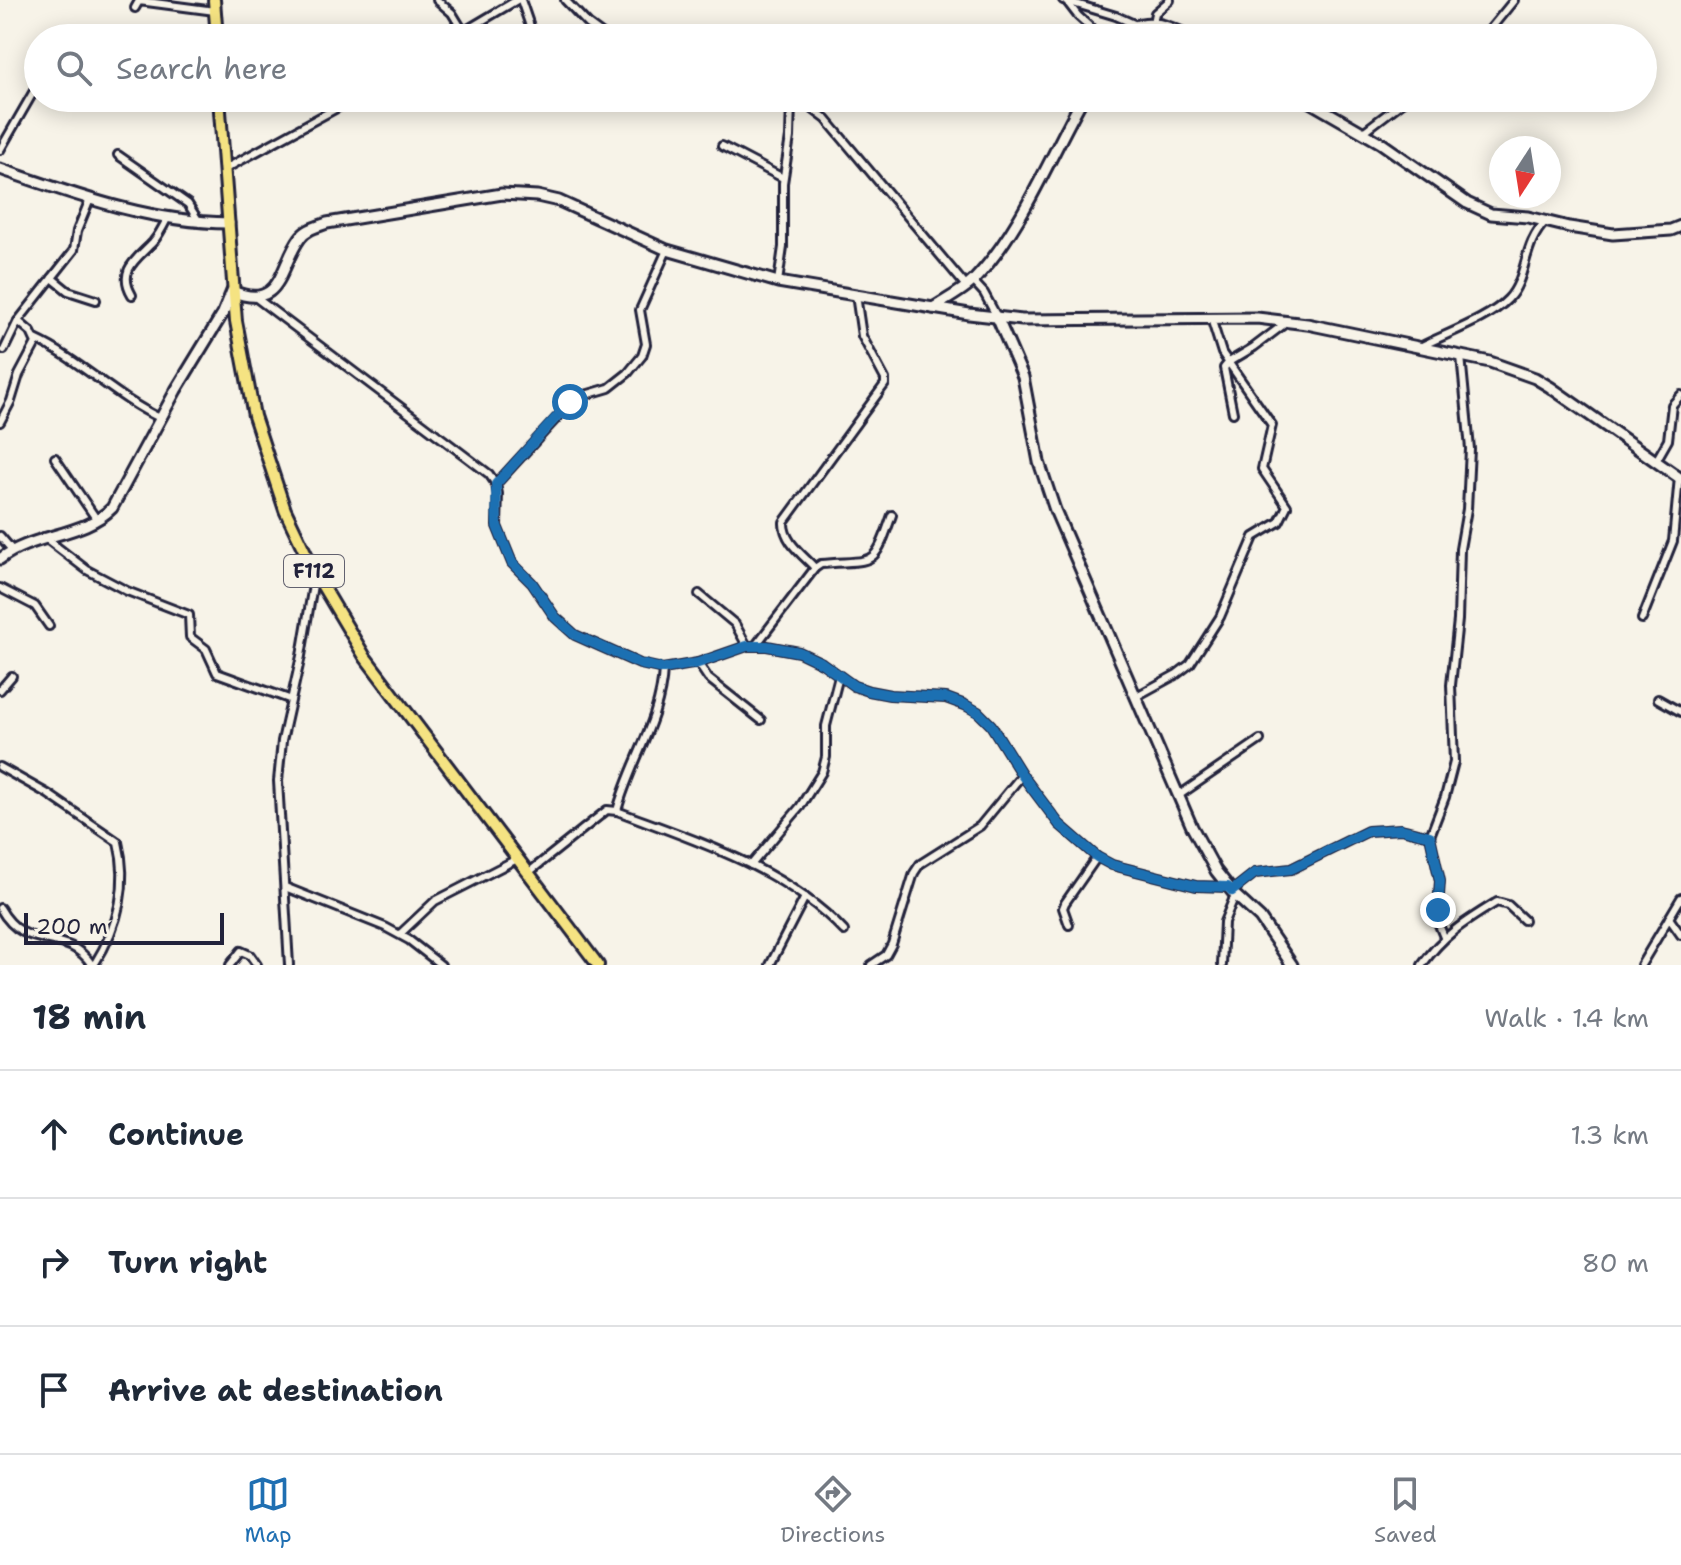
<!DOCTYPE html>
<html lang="en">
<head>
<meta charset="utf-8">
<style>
	body { margin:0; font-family:"Shantell Sans",sans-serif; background:#f6f6f7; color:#1f2937 }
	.compass { position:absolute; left:1489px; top:136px; width:72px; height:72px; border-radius:50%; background:#fff; box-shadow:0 4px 20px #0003; rotate:192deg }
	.scale { position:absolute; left:24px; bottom:20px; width:200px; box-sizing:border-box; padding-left:8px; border:4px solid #22223b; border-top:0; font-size:22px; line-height:28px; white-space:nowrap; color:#22223b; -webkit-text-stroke:6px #f7f3e8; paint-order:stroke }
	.stop { position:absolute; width:24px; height:24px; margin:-18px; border:6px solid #1f6fb2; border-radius:50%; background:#fff }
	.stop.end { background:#1f6fb2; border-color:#fff; box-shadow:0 2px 8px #0008 }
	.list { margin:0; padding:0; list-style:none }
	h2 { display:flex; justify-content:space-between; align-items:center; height:104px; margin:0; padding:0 32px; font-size:34px }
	h2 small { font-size:26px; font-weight:400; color:#747a83 }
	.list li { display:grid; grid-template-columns:52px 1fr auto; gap:24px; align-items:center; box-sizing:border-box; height:128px; padding:0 32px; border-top:2px solid #e0e1e3 }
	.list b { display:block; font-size:30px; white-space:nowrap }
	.list em { font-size:26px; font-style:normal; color:#747a83 }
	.icon { flex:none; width:44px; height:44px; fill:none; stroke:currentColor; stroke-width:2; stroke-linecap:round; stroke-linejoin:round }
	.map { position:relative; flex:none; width:1681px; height:965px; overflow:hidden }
	.search { position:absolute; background:#fff; box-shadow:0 4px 20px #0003; left:24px; right:24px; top:24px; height:88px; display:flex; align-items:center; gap:20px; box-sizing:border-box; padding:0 28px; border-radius:44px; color:#747a83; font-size:30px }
	.sheet { height:488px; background:#fff }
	nav { display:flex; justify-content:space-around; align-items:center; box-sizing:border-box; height:112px; border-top:2px solid #e0e1e3; background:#fff; font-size:22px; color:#747a83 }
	nav a { display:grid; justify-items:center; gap:4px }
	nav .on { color:#1f6fb2 }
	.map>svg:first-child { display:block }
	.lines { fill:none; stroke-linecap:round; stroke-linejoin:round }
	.street-casing { stroke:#22223b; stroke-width:12 }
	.secondary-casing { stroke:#22223b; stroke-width:15 }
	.primary-casing { stroke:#22223b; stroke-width:16 }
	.street { stroke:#f7f3e8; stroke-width:6 }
	.secondary { stroke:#f7f3e8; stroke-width:9 }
	.primary { stroke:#f5e382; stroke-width:10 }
	.route { stroke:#1f6fb2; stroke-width:10 }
	.labels { text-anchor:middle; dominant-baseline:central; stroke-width:7; stroke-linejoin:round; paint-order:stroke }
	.shield { fill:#f7f3e8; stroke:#62616f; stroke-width:2 }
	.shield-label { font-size:20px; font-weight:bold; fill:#22223b }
</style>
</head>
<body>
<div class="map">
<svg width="1681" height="965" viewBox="0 0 1681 965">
	<rect width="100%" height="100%" fill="#f7f3e8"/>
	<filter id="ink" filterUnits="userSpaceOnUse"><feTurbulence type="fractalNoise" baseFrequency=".0125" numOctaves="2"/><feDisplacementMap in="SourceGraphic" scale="16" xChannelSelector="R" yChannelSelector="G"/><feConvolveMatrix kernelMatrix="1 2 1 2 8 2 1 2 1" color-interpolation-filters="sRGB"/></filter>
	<g filter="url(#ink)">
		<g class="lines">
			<defs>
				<g id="street">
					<path d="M437,0L452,13L463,31"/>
					<path d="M521,0L534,38"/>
					<path d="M565,0L588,24L607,38"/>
					<path d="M1063,0L1116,16L1134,24"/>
					<path d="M1068,3L1078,16L1102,38"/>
					<path d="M135,8L139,1L215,11"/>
					<path d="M1153,23L1155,13L1170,0"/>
					<path d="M453,38L517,0"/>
					<path d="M1483,38L1514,0"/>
					<path d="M453,98L454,101"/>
					<path d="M798,98L826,119L966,286"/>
					<path d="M1362,133L1408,98"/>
					<path d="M722,146L783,178"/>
					<path d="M0,150L38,84"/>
					<path d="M118,155L188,204L200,223"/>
					<path d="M225,169L355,98"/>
					<path d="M52,278L68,291L96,300"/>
					<path d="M973,281L984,293L997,317"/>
					<path d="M778,282L783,247V183L790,137L791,102L794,98"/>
					<path d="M132,295C117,270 137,259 153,242C159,235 163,227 167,219"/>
					<path d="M255,297L489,474L496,484L498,494L497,526L512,563L532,583L555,617L575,635L640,664L663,669L698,663L747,646H767L799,652L822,663L854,686L869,691L890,695L946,698L965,705L978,712L991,725L1022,775L1059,824L1097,857L1112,865L1196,886L1228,887"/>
					<path d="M35,339C79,359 115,397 160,418"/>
					<path d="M1420,347C1445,334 1489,319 1508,299C1528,278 1522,244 1546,221"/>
					<path d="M4,350L18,321L74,250L77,231L90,199"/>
					<path d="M1233,413L1224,368L1229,362L1254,347L1287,322"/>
					<path d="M0,422L11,401L19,375L36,343L31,332L18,321"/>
					<path d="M55,458L97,520"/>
					<path d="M1656,461L1668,440L1672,405L1681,395"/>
					<path d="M496,484L575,398L609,388L628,373L642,356L646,344L640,310L667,250"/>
					<path d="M0,536L12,550"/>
					<path d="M44,537L87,570L127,591L189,615L190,637L206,649L217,673L289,699"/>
					<path d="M815,568C803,555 783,541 784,522L885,384V379L862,336L856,295"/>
					<path d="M0,588L35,606L49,626"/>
					<path d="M699,594L735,624L747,646"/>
					<path d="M1642,619L1673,541L1679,477"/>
					<path d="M756,645L815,568L821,564C875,559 873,570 892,515"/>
					<path d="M698,663L708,678L761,720"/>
					<path d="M0,690L12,676"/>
					<path d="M1135,697L1177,674L1190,664L1220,617L1254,537L1279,522L1287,506L1262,469L1272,425L1222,353L1211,318"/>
					<path d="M1658,699L1681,712"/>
					<path d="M0,767L48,794L118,842C129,886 118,927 94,965"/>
					<path d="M1178,796L1260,740"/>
					<path d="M617,811C630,762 661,720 663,669"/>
					<path d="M751,865L800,807L822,772L826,757V726L839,676"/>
					<path d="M528,873L607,810L617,811C696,841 785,868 844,931"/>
					<path d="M285,887L385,927L409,940L441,965"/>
					<path d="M1232,891L1255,873L1291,869L1368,831L1401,829L1430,836"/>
					<path d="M0,908C27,956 65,925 92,965"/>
					<path d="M1669,918L1681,935"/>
					<path d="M1069,925L1063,908L1065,903L1097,857"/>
					<path d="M400,934L435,901L517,859"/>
					<path d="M1444,937L1437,920L1440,881L1430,836L1445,797L1454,762L1451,685L1458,620L1460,549L1467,509L1470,449L1461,356"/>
					<path d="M230,965L241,951L250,955L257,965"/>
					<path d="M289,965L278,781L282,741L301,656L315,573"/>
					<path d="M770,965L805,897"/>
					<path d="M871,965L886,955L892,944L914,873L920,864L980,826L1022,775"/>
					<path d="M1222,965L1224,922L1235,895"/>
					<path d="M1422,965C1444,934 1466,921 1497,902L1508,905L1524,920"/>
					<path d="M1641,965L1681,898"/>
				</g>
				<g id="secondary">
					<path d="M1120,38C1143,12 1166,26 1194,38"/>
					<path d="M1303,98L1381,143L1467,203L1491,214L1528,217L1569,227L1613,234L1671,230L1681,226"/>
					<path d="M0,169C76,195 148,222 229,223"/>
					<path d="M933,308C947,299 963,291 974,280C1021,231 1050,156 1083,98"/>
					<path d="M997,317L1023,377L1039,462L1055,510L1192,827L1216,871L1235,895L1260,918L1292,965"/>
					<path d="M0,559C32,534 85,536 112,508L176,390L223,313L232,291C282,312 279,267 300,238C306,229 317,227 327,223L502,194L537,196L559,201L667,250L778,282L969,314L1022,320L1257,318L1307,324L1490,362L1535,378L1550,387L1681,479"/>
				</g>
				<g id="primary">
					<path d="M214,0L217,38"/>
					<path d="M219,98L236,321L254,416L285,510L315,573L365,657L598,965"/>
				</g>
			</defs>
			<use href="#street" class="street-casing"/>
			<use href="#secondary" class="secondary-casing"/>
			<use href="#primary" class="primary-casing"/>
			<use href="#street" class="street"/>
			<use href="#secondary" class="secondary"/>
			<use href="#primary" class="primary"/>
		</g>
	</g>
	<g class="lines" filter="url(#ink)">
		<path class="route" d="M570,402L496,484L497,526L512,563L532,583L555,617L575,635L640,664L663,669L698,663L747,646H767L799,652L822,663L854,686L869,691L890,695L946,698L965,705L978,712L991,725L1022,775L1059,824L1097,857L1112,865L1196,886L1228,887L1232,891L1255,873L1291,869L1368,831L1401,829L1430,836L1440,881L1438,910"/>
	</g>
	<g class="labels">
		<rect class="shield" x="284" y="555" width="60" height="32" rx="6"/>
		<g class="shield-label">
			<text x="314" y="571">F112</text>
		</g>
	</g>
</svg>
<svg class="compass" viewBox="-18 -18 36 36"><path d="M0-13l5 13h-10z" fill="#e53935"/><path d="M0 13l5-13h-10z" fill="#747a83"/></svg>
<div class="scale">200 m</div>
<div class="stop" style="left:570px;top:402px"></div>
<div class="stop end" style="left:1438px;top:910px"></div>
<div class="search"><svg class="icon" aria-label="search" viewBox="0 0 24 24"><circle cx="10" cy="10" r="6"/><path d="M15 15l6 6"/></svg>Search here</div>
</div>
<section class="sheet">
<h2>18 min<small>Walk · 1.4 km</small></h2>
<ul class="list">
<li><svg class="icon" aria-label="ahead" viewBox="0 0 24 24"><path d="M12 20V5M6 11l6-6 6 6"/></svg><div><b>Continue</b></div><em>1.3 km</em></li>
<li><svg class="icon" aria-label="right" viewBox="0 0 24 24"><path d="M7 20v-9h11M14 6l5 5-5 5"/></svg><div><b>Turn right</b></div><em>80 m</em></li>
<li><svg class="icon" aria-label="arrive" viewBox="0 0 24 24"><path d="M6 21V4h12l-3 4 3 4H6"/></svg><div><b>Arrive at destination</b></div></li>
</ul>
</section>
<nav>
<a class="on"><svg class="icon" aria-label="map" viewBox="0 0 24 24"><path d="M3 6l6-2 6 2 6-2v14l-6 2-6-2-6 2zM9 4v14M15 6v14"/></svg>Map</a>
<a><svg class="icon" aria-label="directions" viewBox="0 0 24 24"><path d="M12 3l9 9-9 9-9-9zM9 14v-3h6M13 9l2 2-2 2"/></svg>Directions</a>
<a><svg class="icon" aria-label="saved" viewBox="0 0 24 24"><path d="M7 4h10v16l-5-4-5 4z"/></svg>Saved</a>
</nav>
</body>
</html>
